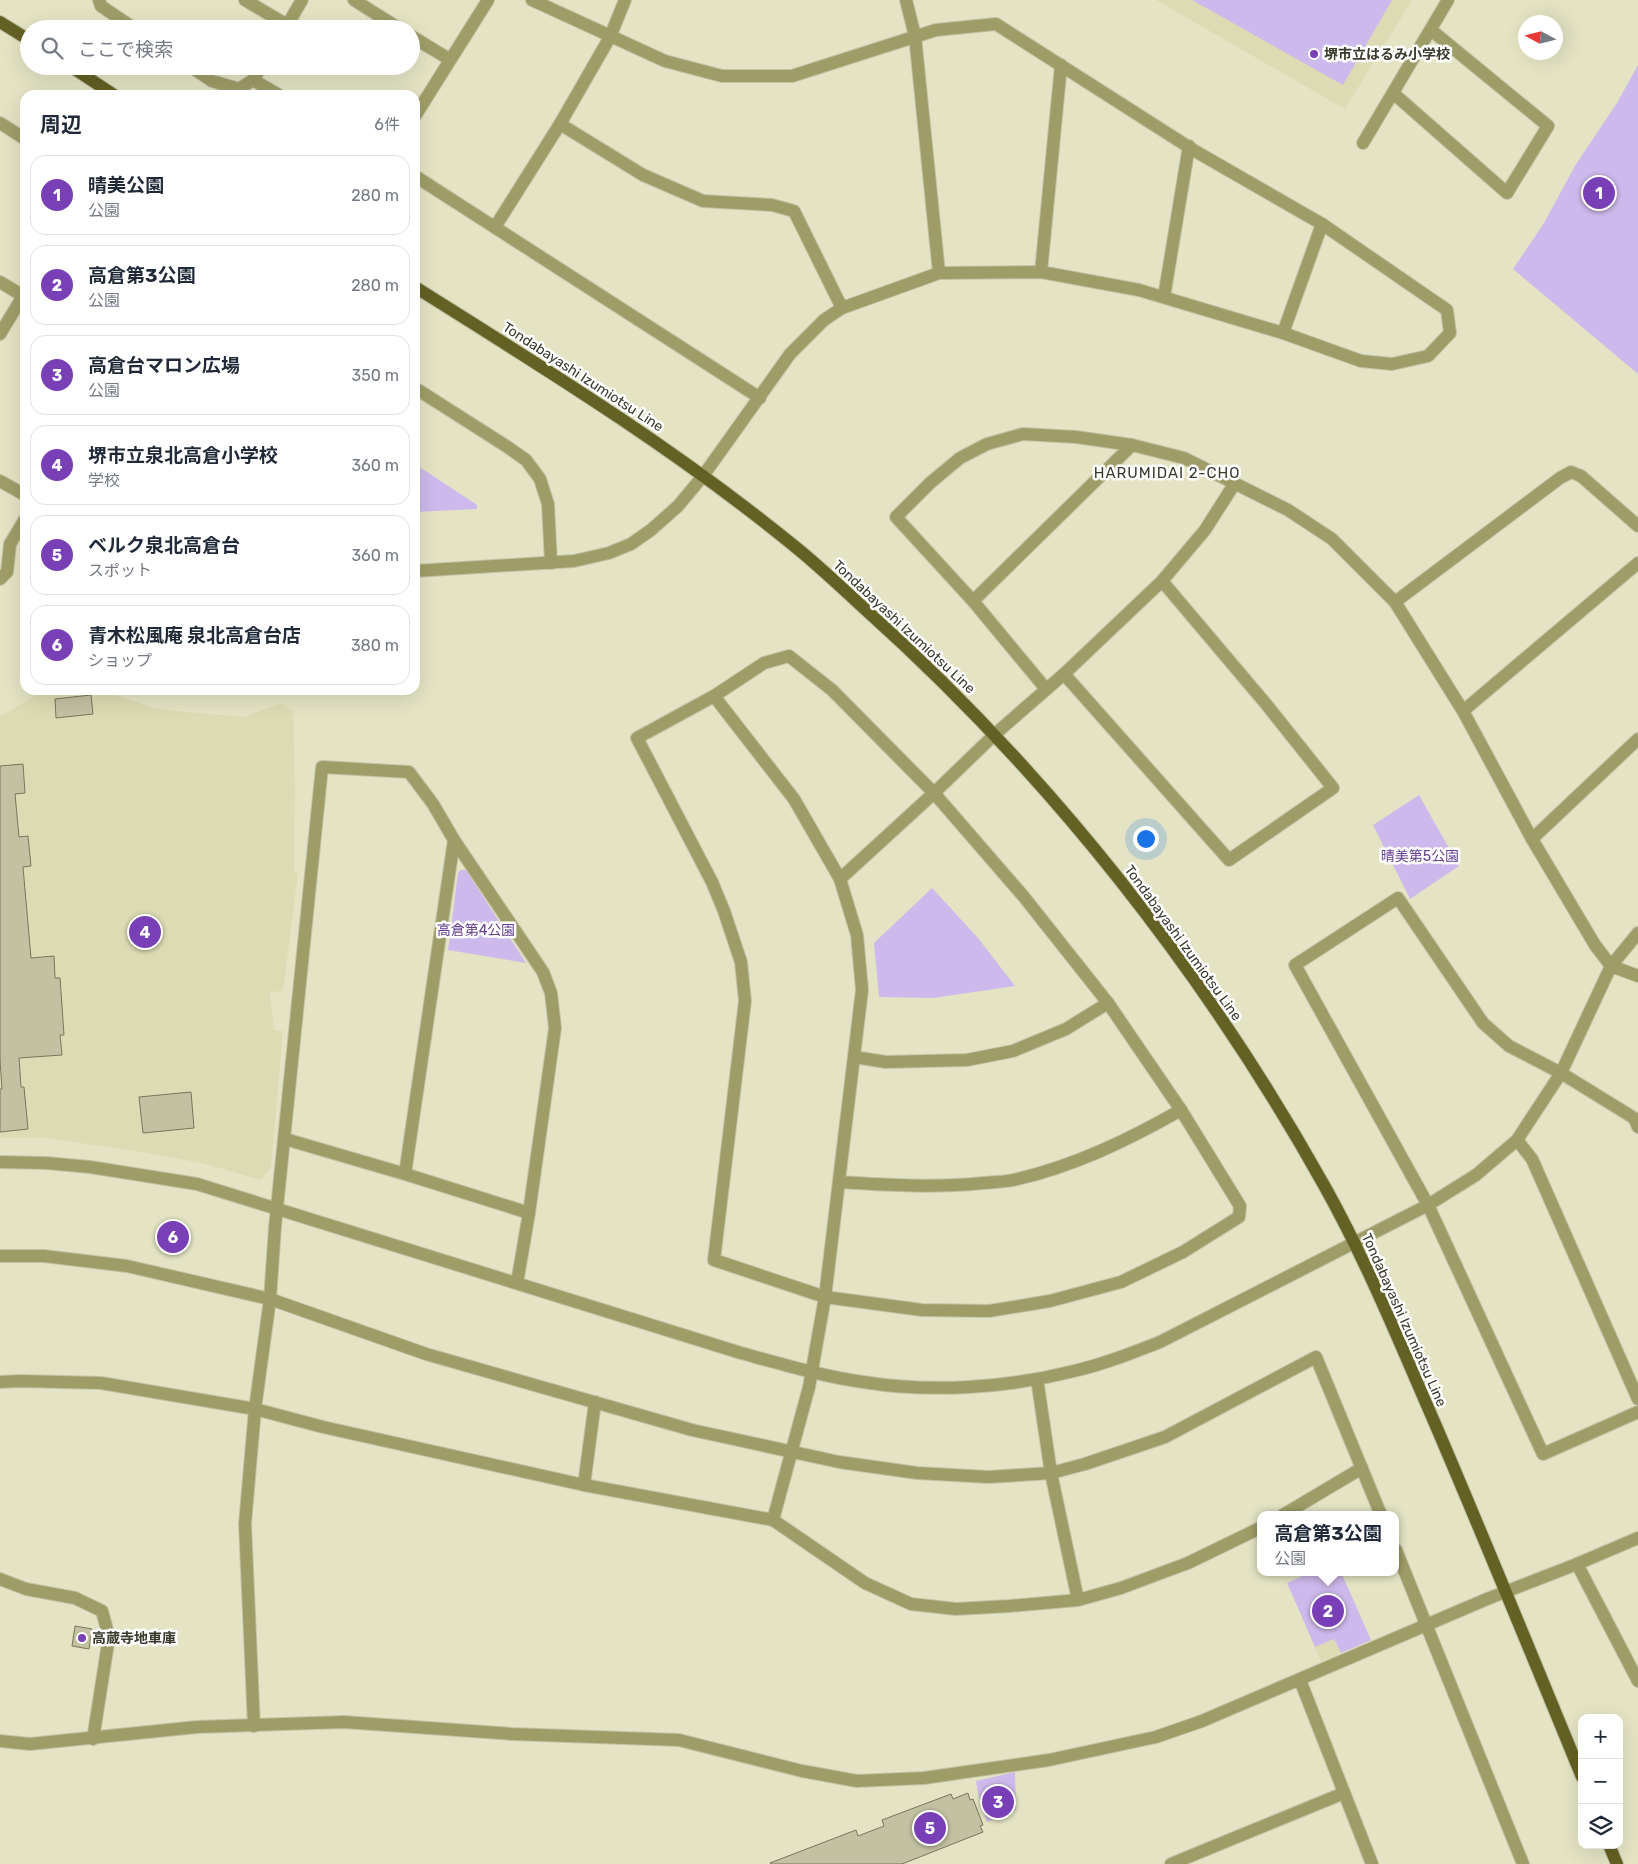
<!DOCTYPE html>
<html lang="ja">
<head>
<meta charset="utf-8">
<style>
	body { margin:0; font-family:Rubik,"Noto Sans JP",sans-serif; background:#f2f2f3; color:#1f2937 }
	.controls { position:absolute; right:15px; bottom:15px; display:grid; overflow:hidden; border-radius:10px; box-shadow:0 5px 20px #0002 }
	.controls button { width:45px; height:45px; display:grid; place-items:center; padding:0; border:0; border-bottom:1px solid #e0e1e3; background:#fff; color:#1f2937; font:25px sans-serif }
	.compass { position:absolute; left:1518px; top:15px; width:45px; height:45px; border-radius:50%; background:#fff; box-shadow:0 5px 20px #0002; rotate:277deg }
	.you { position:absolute; left:1145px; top:838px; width:18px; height:18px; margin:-12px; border:4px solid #fff; border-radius:50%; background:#1a73e8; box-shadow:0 0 0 8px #1a73e833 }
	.badge { display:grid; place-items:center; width:32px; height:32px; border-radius:50%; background:#793fb6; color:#fff; font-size:16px; font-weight:700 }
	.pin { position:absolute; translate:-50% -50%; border:2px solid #fff; box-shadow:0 1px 5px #0006 }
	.popup { position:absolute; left:1257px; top:1511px; width:142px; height:65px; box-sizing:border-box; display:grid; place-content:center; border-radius:10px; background:#fff; filter:drop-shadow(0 1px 4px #0005); font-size:16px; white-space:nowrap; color:#747a83 }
	.popup b { font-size:19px; color:#1f2937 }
	.popup::after { content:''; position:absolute; left:50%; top:100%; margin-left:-10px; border:10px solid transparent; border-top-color:#fff }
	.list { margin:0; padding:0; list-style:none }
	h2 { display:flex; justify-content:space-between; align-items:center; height:65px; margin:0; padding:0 20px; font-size:21px }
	h2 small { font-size:16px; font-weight:400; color:#747a83 }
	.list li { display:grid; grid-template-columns:32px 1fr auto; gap:15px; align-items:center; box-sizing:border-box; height:80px; margin:0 10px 10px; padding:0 10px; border:1px solid #e0e1e3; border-radius:15px }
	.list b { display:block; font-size:19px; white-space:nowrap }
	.list p { margin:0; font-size:16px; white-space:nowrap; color:#747a83 }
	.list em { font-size:16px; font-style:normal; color:#747a83 }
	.icon { flex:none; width:28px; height:28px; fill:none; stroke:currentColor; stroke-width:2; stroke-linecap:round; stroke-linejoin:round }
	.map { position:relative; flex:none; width:1638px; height:1864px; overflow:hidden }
	.search { position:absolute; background:#fff; box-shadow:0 5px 20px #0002; left:20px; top:20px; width:400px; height:55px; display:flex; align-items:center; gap:12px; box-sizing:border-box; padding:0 18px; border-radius:28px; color:#747a83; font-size:19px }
	.panel { position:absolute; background:#fff; box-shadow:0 5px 20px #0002; left:20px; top:90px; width:400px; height:605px; border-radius:15px }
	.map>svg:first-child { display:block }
	.built { fill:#dcdbb3 }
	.green { fill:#cdb9eb }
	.building { fill:#c2c1a2; stroke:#78775a }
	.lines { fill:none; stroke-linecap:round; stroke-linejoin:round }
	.minor-casing { stroke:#c2c2a6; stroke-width:14 }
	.major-casing { stroke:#c2c2a6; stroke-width:14 }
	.minor { stroke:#9f9d67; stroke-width:12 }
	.major { stroke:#646124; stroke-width:12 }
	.poi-dot { fill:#793fb6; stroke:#fff; stroke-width:2 }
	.labels { text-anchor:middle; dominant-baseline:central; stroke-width:5; stroke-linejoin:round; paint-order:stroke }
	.poi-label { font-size:14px; font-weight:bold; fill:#3a3a2d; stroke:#fff; text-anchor:start }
	.street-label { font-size:14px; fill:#3a3a2d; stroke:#fff }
	.park-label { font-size:14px; fill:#643e90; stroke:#fff }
	.neighbourhood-label { font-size:15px; letter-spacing:1px; fill:#3a3a2d; stroke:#fff }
</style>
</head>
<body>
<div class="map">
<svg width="1638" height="1864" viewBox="0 0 1638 1864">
	<rect width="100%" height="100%" fill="#e4e4c4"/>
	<g class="built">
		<path d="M1156,0H1412L1345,109Z"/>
		<path d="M44,690H99L154,708L185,712L244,717L282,703L293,712L295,787L294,872L298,873L283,991L270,992L274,1030L283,1031L271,1167L261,1180L206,1164L142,1152L46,1138H0V717Z"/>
		<path d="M1334,1639L1341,1653L1321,1662L1315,1647Z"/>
	</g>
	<g class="green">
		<path d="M1192,0H1392L1343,85Z"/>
		<path d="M1638,65V374L1513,269L1544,223L1576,164L1617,103Z"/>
		<path d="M415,464L477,505V509L415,512Z"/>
		<path d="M1419,795L1459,866L1410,899L1373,825Z"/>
		<path d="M460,870H466L526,963L448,950L458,873Z"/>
		<path d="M932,888L978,938L1015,986L933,998L879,997L874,943Z"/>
		<path d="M1311,1572H1341L1371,1640L1341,1653L1334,1639L1315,1647L1287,1583Z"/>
		<path d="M1015,1772L1016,1810L987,1822L978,1794L976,1781Z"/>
	</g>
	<g class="building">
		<path d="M91,695L93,714L56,718L55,699Z"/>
		<path d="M23,764L25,793L15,794L19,837L28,836L31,866L23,867L31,958L54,956L55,978H60L64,1035H60L62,1055L19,1058L21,1087H24L28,1129L0,1132V1089H2L0,1060V766Z"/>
		<path d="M191,1092L194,1128L143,1133L139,1097Z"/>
		<path d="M75,1626L92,1629L89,1649L72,1646Z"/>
		<path d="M968,1793L970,1800L973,1799L983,1825L980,1826L983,1832L902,1864H771L770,1863L856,1830L858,1836L884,1826L882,1820L951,1794L953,1799Z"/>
	</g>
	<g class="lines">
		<defs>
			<g id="minor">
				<path d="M99,0L101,6L135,29"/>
				<path d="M245,0L287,25"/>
				<path d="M354,0L400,29"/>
				<path d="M906,0L915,36L939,273"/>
				<path d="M285,29L302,0"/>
				<path d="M411,36L449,59"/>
				<path d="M190,66L212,81L239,89L253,80"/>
				<path d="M262,66L253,80L279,95"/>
				<path d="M1393,93L1507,193L1548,126L1431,30"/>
				<path d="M415,116L488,0"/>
				<path d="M0,123L25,139"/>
				<path d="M560,124L643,175L703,201L772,205L794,211L842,308"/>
				<path d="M1363,143L1448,0"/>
				<path d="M415,176L760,398"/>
				<path d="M495,227L560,124L610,37L625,0"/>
				<path d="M1041,272L1061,65"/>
				<path d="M0,282L25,297"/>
				<path d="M1164,297L1189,146"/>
				<path d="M1283,333L1322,224"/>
				<path d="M0,334L23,296"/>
				<path d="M415,388L506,446L526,460L540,479L548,504L551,563"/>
				<path d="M0,481L25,495"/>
				<path d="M415,571L574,561L609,553L631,544L651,530L678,506L703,476L790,354L824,320L842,308L939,273L1041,272L1139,290L1283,333L1361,361L1392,364L1428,356L1450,333L1447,310L1322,224L1195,151L996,24L936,30L792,76H722L665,61L532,0"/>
				<path d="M0,579L7,572L10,544L25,519"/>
				<path d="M973,601L1132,445"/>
				<path d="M1395,602L1560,478L1571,472L1581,476L1638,526"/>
				<path d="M789,656L832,690L934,793L1024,897L1108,1003L1181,1110L1240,1206L1239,1217L1183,1252L1121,1282L1050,1301L989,1311L922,1310L825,1297L714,1260L745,1001L741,962L724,911L712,882L637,738L714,696L764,663Z"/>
				<path d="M1064,674L1229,860L1333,788L1266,704L1162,581"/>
				<path d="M1046,689L973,601L896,517L930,483L960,458L987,444L1023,434L1076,437L1132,445L1184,458L1288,510L1332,539L1395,602L1463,711L1532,839L1595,945L1611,966L1638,976"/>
				<path d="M714,696L794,799L840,879L857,935L862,990L825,1297L809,1387L773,1520"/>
				<path d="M1463,711L1638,563"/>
				<path d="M1532,839L1638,739"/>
				<path d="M840,879L934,793L994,735L1064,674L1162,581L1205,530L1235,483"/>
				<path d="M854,1057L886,1062L967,1060L1013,1051L1066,1029L1108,1003"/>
				<path d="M1638,1127L1634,1118L1561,1073L1509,1046L1483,1023L1398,898L1295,965L1428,1205L1543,1454L1638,1412"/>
				<path d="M1517,1140L1532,1159L1638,1399"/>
				<path d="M0,1162L46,1163L90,1167L197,1184L741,1353C781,1364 821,1376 863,1382C931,1393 1007,1388 1074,1371C1104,1364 1132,1353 1160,1342L1428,1205L1476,1175L1517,1140L1561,1073L1611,966L1638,933"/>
				<path d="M405,1174L454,840"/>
				<path d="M839,1182C887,1185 935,1188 983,1183C993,1182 1004,1182 1013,1180C1073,1167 1128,1140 1181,1110"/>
				<path d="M0,1256H44L127,1266L270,1299L426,1354L692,1430L839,1462L917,1473L989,1477L1051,1473L1085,1464L1165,1437L1316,1357L1381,1515"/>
				<path d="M517,1283L529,1213"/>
				<path d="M1037,1379L1051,1473L1078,1600"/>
				<path d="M0,1382L20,1381L101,1383L255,1409L323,1427L584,1485L773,1520L865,1583L911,1604L956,1609L1010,1606L1078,1600L1121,1588L1188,1563L1260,1528"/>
				<path d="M584,1485L595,1402"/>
				<path d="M1283,1515L1362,1468"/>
				<path d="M1396,1550L1523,1864"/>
				<path d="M1577,1564L1638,1681"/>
				<path d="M0,1579L26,1589L75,1598L102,1611L109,1637L93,1739"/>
				<path d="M1300,1680L1372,1864"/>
				<path d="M254,1726L245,1524L255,1409L270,1299L275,1227L322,767L409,772L433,804L454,840L543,972L551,993L555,1028L529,1213L405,1174L285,1139"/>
				<path d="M0,1741L30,1744L197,1727L344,1722L512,1734L679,1740L802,1771L857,1781L924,1778L1049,1760L1156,1737L1202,1721L1487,1599L1577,1564L1638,1538"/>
				<path d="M1171,1864L1344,1793"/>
			</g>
			<g id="major">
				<path d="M0,22L29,40"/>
				<path d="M70,66L114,95"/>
				<path d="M415,287C544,368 674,448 793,545C818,565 842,588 866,610C1050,775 1205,972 1325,1187C1368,1264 1401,1346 1436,1426C1486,1543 1534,1660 1582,1777"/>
				<path d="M1609,1845L1617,1864"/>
			</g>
		</defs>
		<use href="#minor" class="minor-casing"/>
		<use href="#major" class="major-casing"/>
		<use href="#minor" class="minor"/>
		<use href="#major" class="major"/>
	</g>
	<g class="poi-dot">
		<circle cx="1314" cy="54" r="5"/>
		<circle cx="82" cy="1638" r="5"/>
	</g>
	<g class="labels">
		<g class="poi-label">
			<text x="1324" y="54">堺市立はるみ小学校</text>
			<text x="92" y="1638">高蔵寺地車庫</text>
		</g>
		<g class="street-label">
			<text transform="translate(583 377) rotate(33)">Tondabayashi Izumiotsu Line</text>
			<text transform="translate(904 627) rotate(43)">Tondabayashi Izumiotsu Line</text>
			<text transform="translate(1183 943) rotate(54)">Tondabayashi Izumiotsu Line</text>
			<text transform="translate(1404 1320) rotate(66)">Tondabayashi Izumiotsu Line</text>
		</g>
		<g class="park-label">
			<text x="1420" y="856">晴美第5公園</text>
			<text x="476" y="930">高倉第4公園</text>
		</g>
		<g class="neighbourhood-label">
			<text x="1167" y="473">HARUMIDAI 2-CHO</text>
		</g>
	</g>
</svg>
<div class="controls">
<button>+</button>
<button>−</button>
<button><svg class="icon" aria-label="layers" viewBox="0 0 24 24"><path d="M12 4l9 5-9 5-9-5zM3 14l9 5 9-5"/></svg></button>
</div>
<svg class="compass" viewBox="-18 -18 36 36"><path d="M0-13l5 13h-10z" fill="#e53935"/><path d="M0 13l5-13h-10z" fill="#747a83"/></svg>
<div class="you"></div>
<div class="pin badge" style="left:1599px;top:193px">1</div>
<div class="pin badge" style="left:1328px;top:1611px">2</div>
<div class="popup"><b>高倉第3公園</b>公園</div>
<div class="pin badge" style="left:998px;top:1802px">3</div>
<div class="pin badge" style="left:145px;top:932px">4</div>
<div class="pin badge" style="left:930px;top:1828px">5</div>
<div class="pin badge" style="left:173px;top:1237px">6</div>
<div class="search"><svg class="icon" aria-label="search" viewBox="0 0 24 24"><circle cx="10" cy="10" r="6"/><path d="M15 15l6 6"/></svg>ここで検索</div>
<section class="panel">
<h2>周辺<small>6件</small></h2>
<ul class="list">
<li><span class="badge">1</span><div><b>晴美公園</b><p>公園</p></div><em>280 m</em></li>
<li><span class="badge">2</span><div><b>高倉第3公園</b><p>公園</p></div><em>280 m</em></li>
<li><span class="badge">3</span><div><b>高倉台マロン広場</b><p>公園</p></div><em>350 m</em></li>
<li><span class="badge">4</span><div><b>堺市立泉北高倉小学校</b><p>学校</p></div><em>360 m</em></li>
<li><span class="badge">5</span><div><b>ベルク泉北高倉台</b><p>スポット</p></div><em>360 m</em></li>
<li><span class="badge">6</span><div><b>青木松風庵 泉北高倉台店</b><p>ショップ</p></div><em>380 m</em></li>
</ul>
</section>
</div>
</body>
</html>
